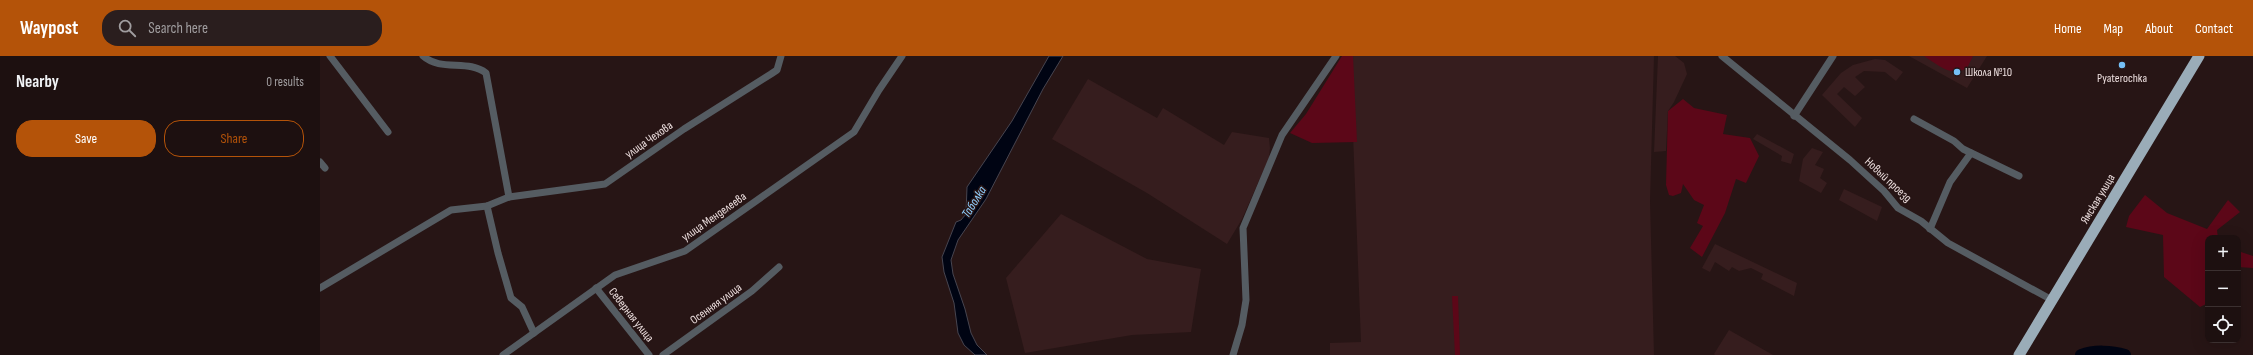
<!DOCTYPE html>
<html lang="en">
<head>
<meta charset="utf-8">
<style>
	body { margin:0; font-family:"Sofia Sans Condensed",sans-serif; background:#2a1e1e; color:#f1f3f6 }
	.controls { position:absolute; right:12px; bottom:12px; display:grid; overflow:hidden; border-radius:8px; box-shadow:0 4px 16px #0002 }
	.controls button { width:36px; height:36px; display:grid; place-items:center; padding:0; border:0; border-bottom:1px solid #3b3030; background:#1d1010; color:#f1f3f6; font:20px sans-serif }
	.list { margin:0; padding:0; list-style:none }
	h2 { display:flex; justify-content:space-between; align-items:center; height:52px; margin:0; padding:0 16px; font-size:17px }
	h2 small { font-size:13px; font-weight:400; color:#a09d9f }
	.actions { display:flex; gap:8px; padding:12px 16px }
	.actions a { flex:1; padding:9px 0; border:1px solid #b45309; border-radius:16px; text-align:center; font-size:14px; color:#b45309 }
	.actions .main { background:#b45309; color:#fff }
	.icon { flex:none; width:22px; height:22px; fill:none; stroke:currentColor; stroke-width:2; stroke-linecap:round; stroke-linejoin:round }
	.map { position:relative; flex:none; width:1933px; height:299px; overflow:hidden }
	header { display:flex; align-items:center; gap:24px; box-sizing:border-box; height:56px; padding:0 20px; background:#b45309; color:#fff }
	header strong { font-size:19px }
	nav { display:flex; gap:22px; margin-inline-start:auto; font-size:14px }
	.search { width:280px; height:36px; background:#2a1e1e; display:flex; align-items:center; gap:10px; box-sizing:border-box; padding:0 14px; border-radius:16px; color:#a09d9f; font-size:15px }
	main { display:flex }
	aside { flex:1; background:#1d1010 }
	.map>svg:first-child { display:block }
	.built { fill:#361d1e }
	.green { fill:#5c0718 }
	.water { fill:#000413; stroke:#474550 }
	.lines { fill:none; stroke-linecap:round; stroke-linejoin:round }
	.river { stroke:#000413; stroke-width:12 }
	.minor { stroke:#555c62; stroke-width:7 }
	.trunk { stroke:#9aacb8; stroke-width:11 }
	.poi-dot { fill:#75c0f6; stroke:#271515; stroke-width:1.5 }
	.labels { text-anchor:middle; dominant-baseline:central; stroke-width:3; stroke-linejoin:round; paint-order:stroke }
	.poi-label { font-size:12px; fill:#ecdede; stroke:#271515; text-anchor:start }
	.street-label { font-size:12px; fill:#ecdede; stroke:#271515 }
	.water-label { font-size:13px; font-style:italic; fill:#90cffe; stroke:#271515 }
</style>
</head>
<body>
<header>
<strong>Waypost</strong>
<div class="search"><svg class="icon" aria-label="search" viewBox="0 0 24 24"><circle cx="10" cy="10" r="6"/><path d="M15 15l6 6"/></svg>Search here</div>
<nav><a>Home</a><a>Map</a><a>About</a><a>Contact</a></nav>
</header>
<main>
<aside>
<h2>Nearby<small>0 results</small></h2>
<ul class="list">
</ul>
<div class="actions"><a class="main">Save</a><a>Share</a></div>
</aside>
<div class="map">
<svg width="1933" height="299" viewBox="0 0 1933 299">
	<rect width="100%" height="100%" fill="#271515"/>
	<g class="built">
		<path d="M1030,0H1334L1330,145L1334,299H1010V287L1041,286Z"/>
		<path d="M1338,0H1355L1364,7L1367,18L1354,46L1348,55L1346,95L1334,96Z"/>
		<path d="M1589,0H1667L1647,32Z"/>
		<path d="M1555,3L1565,4L1583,16L1576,25L1565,16L1544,15L1535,21L1545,31L1535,40L1524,31L1517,38L1542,62L1535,71L1502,39L1521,17L1533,9Z"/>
		<path d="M768,23L837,62L843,52L904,89L912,76L949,82L950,92L949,102L922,163L907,188L827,137L732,83Z"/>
		<path d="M1437,78L1474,98L1471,108L1461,105L1462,100L1433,83Z"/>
		<path d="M1492,92L1503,96L1495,109L1504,113L1500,122L1507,127L1501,137L1479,125L1483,103Z"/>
		<path d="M1524,133L1562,151L1557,165L1519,144Z"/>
		<path d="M741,158L827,203L881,213L871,276L812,279L705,297L686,222Z"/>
		<path d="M1395,188L1477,227L1474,240L1441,223L1443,218L1431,212L1419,215L1412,211L1409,215L1395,206L1390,216L1382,212Z"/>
		<path d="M1409,274L1453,299H1395L1394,298Z"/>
	</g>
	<g class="green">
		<path d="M1022,0H1033L1037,86L992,87L970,77L986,58Z"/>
		<path d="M1604,0H1653L1647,12C1631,22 1617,8 1604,0Z"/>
		<path d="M1363,43L1374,52L1407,59L1403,78L1430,82L1439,100L1426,127L1416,123L1405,157L1382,201L1370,192L1383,170L1377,167L1384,149L1374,144L1363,128L1361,137L1353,140L1349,139L1346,129L1348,55Z"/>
		<path d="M1825,139L1847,157L1887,173L1908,144L1920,156L1897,174L1898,182H1888V247L1880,251L1844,221L1843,179L1806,171L1809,160Z"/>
		<path d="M1918,195L1933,200V212L1918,211Z"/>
		<path d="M1132,240H1138L1140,299H1135Z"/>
	</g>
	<path class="water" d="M729,0H743L723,33L666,143L638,184L631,204L633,218L645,253L651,277L657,289L667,299H655L644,289L638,277L634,247L624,216L622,201L636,166L641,164L646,158L647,131L692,65Z"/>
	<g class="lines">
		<path class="river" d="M1761,299C1774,294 1792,295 1805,299"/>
		<g class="minor">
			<path d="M10,0L68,76"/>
			<path d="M103,0C121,16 148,3 166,17L189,141"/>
			<path d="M1402,0L1530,104L1564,135L1578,152L1601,165L1628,187L1732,244"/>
			<path d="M1474,60L1513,0"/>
			<path d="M1594,63L1634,85L1643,93L1699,120"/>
			<path d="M0,106L5,112"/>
			<path d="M167,150L178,197L191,242L202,251L214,277"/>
			<path d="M1610,173L1630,126L1651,97"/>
			<path d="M0,232L131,154L167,150L189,141L285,128L364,73L451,18L457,14L461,0"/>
			<path d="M276,232L329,299"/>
			<path d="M183,299L295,219L365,195L534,76L559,34L582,0"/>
			<path d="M343,299L432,235L459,211"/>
			<path d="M913,299L922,269L926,244L923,172L962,79L1016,0"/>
		</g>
		<path class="trunk" d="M1699,299L1879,0"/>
	</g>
	<g class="poi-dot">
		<circle cx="1802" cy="9" r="4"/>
		<circle cx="1637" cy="16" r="4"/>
	</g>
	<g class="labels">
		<g class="poi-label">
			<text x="1645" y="16">Школа №10</text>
			<text x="1802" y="22" text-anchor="middle">Pyaterochka</text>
		</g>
		<g class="street-label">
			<text transform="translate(329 84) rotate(-35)">улица Чехова</text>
			<text transform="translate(1568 124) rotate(43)">Новый проезд</text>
			<text transform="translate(1778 143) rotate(-59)">Ямская улица</text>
			<text transform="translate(394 161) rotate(-35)">улица Менделеева</text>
			<text transform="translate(396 248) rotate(-36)">Осенняя улица</text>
			<text transform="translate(311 259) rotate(52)">Северная улица</text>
		</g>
		<g class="water-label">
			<text transform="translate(654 146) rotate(-58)">Таболка</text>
		</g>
	</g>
</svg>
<div class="controls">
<button>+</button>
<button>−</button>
<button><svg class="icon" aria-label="locate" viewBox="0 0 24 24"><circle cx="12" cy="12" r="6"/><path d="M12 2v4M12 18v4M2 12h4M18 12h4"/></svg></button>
</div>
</div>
</main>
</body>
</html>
